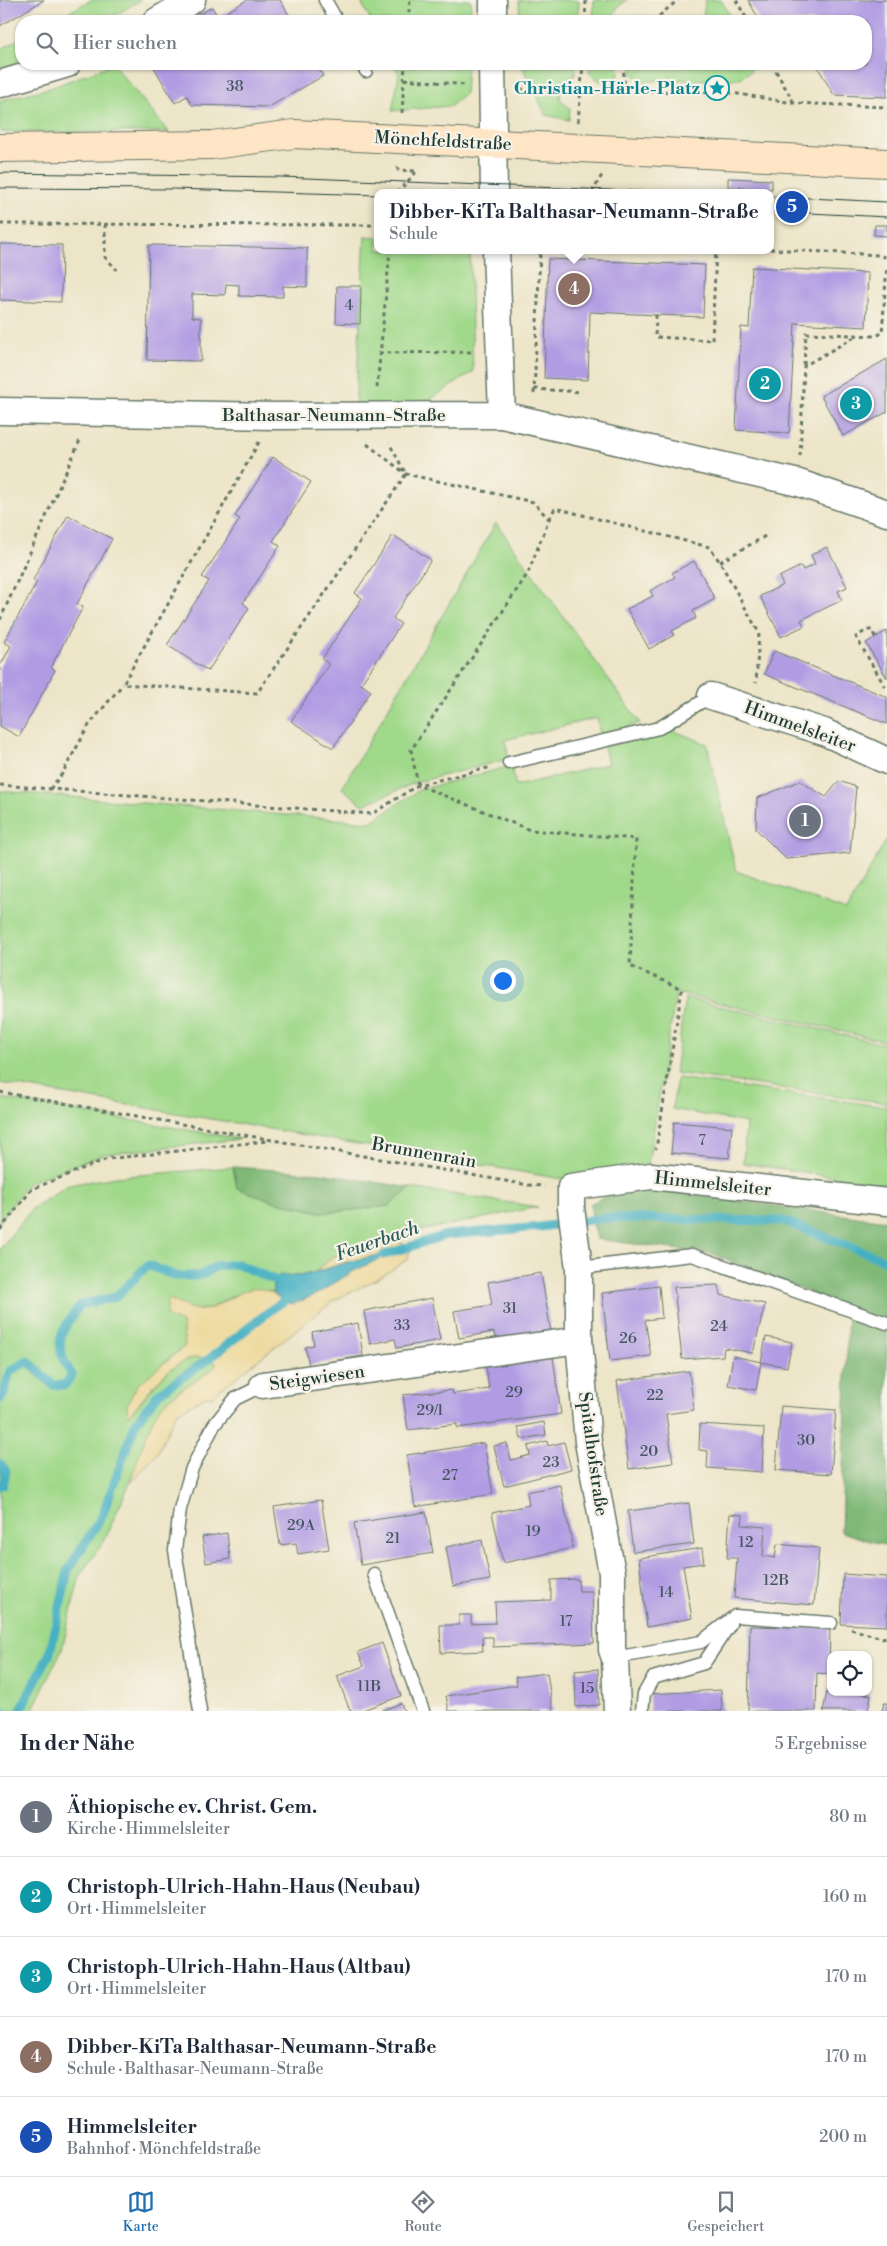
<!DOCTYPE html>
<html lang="de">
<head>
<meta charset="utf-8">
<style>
	body { margin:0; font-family:"Libre Bodoni",serif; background:#f6f6f7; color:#1f2937 }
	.controls { position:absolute; right:15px; bottom:15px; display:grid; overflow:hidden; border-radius:10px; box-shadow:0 1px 4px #0004 }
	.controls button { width:45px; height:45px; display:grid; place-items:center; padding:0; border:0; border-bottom:1px solid #e0e1e3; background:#fff; color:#1f2937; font:25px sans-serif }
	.you { position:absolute; left:502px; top:980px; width:18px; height:18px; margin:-12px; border:4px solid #fff; border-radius:50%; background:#1a73e8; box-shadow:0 0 0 8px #1a73e833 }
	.badge { display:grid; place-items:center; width:32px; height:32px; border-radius:50%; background:#1f6fb2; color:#fff; font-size:16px; font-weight:700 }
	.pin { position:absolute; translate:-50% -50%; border:2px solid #fff; box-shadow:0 1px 5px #0006 }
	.popup { position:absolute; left:374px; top:189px; width:400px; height:65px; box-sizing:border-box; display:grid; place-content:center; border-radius:10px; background:#fff; filter:drop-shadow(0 1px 4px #0005); font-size:16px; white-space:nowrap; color:#747a83 }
	.popup b { font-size:19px; color:#1f2937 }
	.popup::after { content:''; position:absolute; left:50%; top:100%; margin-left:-10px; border:10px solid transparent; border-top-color:#fff }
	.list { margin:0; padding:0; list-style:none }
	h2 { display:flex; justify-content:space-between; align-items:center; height:65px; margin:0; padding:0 20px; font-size:21px }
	h2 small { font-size:16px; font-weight:400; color:#747a83 }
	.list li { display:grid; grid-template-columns:32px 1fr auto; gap:15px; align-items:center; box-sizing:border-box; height:80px; padding:0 20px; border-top:1px solid #e0e1e3 }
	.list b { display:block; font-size:19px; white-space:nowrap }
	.list p { margin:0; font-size:16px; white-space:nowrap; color:#747a83 }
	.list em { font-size:16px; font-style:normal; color:#747a83 }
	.icon { flex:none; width:28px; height:28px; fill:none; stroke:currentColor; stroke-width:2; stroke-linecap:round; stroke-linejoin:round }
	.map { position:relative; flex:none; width:887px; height:1711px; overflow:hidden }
	.search { position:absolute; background:#fff; box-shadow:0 1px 4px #0004; left:15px; right:15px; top:15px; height:55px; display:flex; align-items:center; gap:12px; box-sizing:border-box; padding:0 18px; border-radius:20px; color:#747a83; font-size:19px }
	.sheet { height:465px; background:#fff }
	nav { display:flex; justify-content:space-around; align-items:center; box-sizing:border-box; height:70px; border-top:1px solid #e0e1e3; background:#fff; font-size:14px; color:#747a83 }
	nav a { display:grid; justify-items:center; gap:2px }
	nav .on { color:#1f6fb2 }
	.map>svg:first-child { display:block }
	.green { fill:#a1d98b; stroke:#608b60 }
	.forest { fill:#80b977; stroke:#507b56 }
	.sand { fill:#eeda9e; stroke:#868c69 }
	.water { fill:#44b0c2; stroke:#32767b }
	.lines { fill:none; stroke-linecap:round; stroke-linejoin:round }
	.stream { stroke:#44b0c2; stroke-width:9 }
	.building { fill:#b19ce3 }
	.lane-casing { stroke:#677868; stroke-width:15 }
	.street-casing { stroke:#677868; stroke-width:29 }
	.secondary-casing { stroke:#677868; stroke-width:30 }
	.path { stroke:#677868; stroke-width:3; stroke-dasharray:4 4; stroke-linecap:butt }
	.lane { stroke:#fff; stroke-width:12 }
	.street { stroke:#fff; stroke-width:26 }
	.secondary { stroke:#fee5c5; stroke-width:28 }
	.tram { stroke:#1f3d34; stroke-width:1 }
	.labels { text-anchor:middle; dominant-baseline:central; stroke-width:4.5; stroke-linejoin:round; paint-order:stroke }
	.number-label { font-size:15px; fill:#445560 }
	.culture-label { font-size:18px; font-weight:bold; fill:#0d838f; stroke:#f7f3e8; text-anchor:end }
	.street-label { font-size:18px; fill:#1f3d34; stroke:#f7f3e8 }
	.water-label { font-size:19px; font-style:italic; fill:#285a58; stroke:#f7f3e8 }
</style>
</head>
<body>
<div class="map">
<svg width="887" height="1711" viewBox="0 0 887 1711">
	<rect width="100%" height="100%" fill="#f7f3e8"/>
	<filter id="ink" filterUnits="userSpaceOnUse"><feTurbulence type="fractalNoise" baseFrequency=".02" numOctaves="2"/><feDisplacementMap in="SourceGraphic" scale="10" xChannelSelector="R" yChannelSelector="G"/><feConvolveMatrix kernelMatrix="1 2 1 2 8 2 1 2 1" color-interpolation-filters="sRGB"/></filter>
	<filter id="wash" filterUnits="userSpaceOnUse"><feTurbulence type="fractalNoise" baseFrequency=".0096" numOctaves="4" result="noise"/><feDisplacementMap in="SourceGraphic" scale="20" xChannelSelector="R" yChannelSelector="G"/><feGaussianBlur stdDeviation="1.12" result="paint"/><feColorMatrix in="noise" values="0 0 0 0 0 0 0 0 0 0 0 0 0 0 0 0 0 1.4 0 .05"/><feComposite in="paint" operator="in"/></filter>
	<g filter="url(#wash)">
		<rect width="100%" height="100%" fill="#ede5c8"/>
		<g class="green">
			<path d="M91,0H141L105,21H53Z"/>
			<path d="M360,0H471L470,21H371Z"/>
			<path d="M519,0H579L578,21H520Z"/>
			<path d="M594,0H627L617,8L612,21H593Z"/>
			<path d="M705,0H721L733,21H703Z"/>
			<path d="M21,38V62L0,69V50Z"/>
			<path d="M113,64L169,132H0V100L50,88Z"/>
			<path d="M394,64H467L465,93L451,106L392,111L399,74Z"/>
			<path d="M521,64H576L575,75L561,85L560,99L570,108L569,120L546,115Z"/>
			<path d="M590,64H618L619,74L616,81H600L589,73Z"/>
			<path d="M633,64H752L751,71L739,79L642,81L631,72Z"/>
			<path d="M365,236L378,237V250H470L473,372L415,409L355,411Z"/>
			<path d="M496,523L640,723L600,735L597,718L505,740L509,759L417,782L363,805L342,788Z"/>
			<path d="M672,730L707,744L736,871L846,911L887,839V1042L676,993L647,1170L568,1180L0,1083V791L370,822L419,790L511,766L516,786L608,764L604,747Z"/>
			<path d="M685,998L887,1045V1103L675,1073Z"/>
			<path d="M677,1078L887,1107V1185L743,1163L746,1123L672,1109Z"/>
			<path d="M0,1098L241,1139L105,1154L29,1182L0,1221Z"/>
			<path d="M233,1167L237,1188L273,1201L324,1213L389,1206L411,1188L538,1207L380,1239L331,1258L315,1272L273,1280V1292L256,1289L232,1296L211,1308L198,1310L182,1323L185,1346L164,1362L128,1416C146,1399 175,1350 205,1358C210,1359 215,1361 217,1366L198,1381L180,1390L161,1406L152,1422L129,1485L103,1543L80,1575L62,1649L32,1711H0V1249L32,1209L68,1185L116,1177Z"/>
		</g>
		<g class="forest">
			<path d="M233,1167L320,1173L411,1188L389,1206L324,1213L273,1201L237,1188Z"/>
			<path d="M626,1186L887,1221V1546L841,1532L848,1308L713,1254L596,1239L590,1204Z"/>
		</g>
		<path class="sand" d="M380,1239L400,1242L410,1247L408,1259L381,1277L333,1301L211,1397L206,1396L176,1413L157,1454L129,1485C136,1466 150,1417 163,1404C179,1389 199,1380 216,1366L215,1362C182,1342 146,1394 128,1417L127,1405L137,1385L185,1346L182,1323L166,1316L168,1299C177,1302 189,1309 198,1310C227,1312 249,1267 283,1302L391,1253L347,1262L315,1272L331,1258Z"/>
		<path class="water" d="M394,1252L354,1271L317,1294L294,1304L283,1302L273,1292V1280L280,1275C304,1280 325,1268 348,1262C363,1258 378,1255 394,1252Z"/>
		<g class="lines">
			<g class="stream">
				<path d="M384,1255L446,1235L540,1227L604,1218L784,1221L887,1261"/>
				<path d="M0,1399L3,1396L10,1371L28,1361L53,1385H65L72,1375C51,1343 60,1333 80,1305L116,1297L148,1265L175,1276H199L217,1266L237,1264L284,1284"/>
				<path d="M0,1464L6,1471L3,1485H0"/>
				<path d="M0,1707L2,1711"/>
				<path d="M20,1711L50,1653L68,1570L102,1516L136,1422L158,1394L209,1359L272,1309L292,1296"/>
			</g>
		</g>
		<g id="blocks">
			<g class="building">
				<path d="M0,0H44L0,26Z"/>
				<path d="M247,0H280L292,20L302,15L305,21H188L212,7L218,17Z"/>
				<path d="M748,0H887V97L834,95L817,66L814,64H866V21H760Z"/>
				<path d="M152,64H316L323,76L269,107L192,105L187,96L175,103Z"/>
				<path d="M728,178L772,180V189L728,187Z"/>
				<path d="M875,225H887V236L874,235Z"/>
				<path d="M0,244L62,245L61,302L0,300Z"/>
				<path d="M149,245L307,248V287L283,286V297L239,296V285L226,284L225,295L192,294V317L201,318V361L147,360Z"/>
				<path d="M548,259L705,265L703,317L590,312L588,380L544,378Z"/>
				<path d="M752,267L868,273L866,327L795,323L789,433L736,430L741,327L749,328Z"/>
				<path d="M337,286H361L360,324L336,323Z"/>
				<path d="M887,359V412L843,436L821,396Z"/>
				<path d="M273,457L311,482L273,541L280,546L243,603L249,608L208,671L167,645L209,581L202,577L240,519L235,516Z"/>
				<path d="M68,515L112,539L77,604L83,607L51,667L55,670L19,737L0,726V666L11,646L4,642L37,582L33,580Z"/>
				<path d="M393,535L431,560L393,618L401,624L361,684L371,691L333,748L291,721L329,664L322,659L362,598L355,593Z"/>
				<path d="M827,547L847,587L838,591L842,600L801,620L804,626L781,637L760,596L783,585L779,577L801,566L803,570L815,564L811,555Z"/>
				<path d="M694,561L715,599L693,611L696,618L672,631L674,635L649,649L627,609L653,596L650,591L675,577L672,573Z"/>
				<path d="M887,631V678L866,643Z"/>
				<path d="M774,651L887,697V724L764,674Z"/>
				<path d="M800,781L826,797L839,781L856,787L850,853L786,859L756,829L757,798Z"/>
				<path d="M674,1122L732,1127L729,1158L671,1153Z"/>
				<path d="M541,1273L551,1332L496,1341L494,1332L459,1338L454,1311L492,1305L488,1282Z"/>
				<path d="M718,1285L720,1295L765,1304L753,1353L724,1348L723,1356L682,1359L674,1287Z"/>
				<path d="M659,1286L662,1318L645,1320L651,1356L610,1361L602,1293Z"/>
				<path d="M432,1298L440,1340L397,1348L395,1339L370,1344L364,1311Z"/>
				<path d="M358,1323L363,1356L309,1365L305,1347L314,1345L312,1332Z"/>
				<path d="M766,1337L792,1342L787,1367L761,1362L756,1390L728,1385L733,1356L761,1362Z"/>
				<path d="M553,1357L561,1414L457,1428V1424L408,1430L403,1395L452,1390L453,1394L489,1389L486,1367Z"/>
				<path d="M689,1371L694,1410L666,1414L673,1463L629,1469L617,1381Z"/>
				<path d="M781,1406L836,1410L831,1474L776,1470Z"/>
				<path d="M544,1422L546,1435L521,1439L518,1427Z"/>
				<path d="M700,1424L764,1428L762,1472L707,1468L708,1451L699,1450Z"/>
				<path d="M547,1441L548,1446L564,1442L571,1469L504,1486L494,1446L507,1443L511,1460L530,1455L528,1446Z"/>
				<path d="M484,1443L493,1494L415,1507L407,1455Z"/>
				<path d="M560,1485L573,1548L503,1563L492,1513L529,1505L527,1492Z"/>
				<path d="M321,1500L329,1549L298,1554L296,1543L280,1545L274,1507Z"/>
				<path d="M689,1503L694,1544L633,1552L628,1511Z"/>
				<path d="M426,1512L433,1553L361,1565L354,1523Z"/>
				<path d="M730,1514L743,1515L742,1525L765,1527L763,1556L775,1558L777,1544L819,1548L814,1605L734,1598L737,1558H727Z"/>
				<path d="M227,1533L230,1559L206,1563L202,1537Z"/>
				<path d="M482,1540L490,1580L453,1586L446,1547Z"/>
				<path d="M702,1548L704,1563L683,1566L692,1618L647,1627L639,1558Z"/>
				<path d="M843,1574L887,1577V1626L841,1624Z"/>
				<path d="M578,1579L579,1591H592L594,1643L493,1647V1637H482L483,1651L441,1653L440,1625H459V1615H471V1624L496,1623L495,1602L551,1600V1580Z"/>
				<path d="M750,1626L830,1628L829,1674L817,1673L816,1711H748Z"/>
				<path d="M382,1643L401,1696L360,1711H350L337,1676L364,1666L358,1652Z"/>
				<path d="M598,1669L599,1705L576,1707L575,1671Z"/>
				<path d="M547,1673L553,1711H449L446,1696L517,1685L515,1677Z"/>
				<path d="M828,1688L831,1689V1692H851L871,1695L868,1711H823Z"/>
				<path d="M721,1690L722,1711H650L649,1694Z"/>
				<path d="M401,1703L404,1711H381Z"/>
				<path d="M884,1703H887V1711H882Z"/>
			</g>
		</g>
	</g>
	<g filter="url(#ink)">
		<use href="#blocks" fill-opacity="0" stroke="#677868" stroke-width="1"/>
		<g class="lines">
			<defs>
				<g id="lane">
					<path d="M325,0L337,21"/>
					<path d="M362,64L366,71"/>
					<path d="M509,763L659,728L711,696"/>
					<path d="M579,1268L692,1255L887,1323"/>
					<path d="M374,1574L423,1711"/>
					<path d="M615,1658L701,1642L735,1616L831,1623"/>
					<path d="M200,1711L175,1550L180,1509L192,1468L214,1425L235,1399L263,1385"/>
					<path d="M642,1711L644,1694L653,1678L704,1663L730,1624"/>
				</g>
				<g id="street">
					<path d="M157,21L192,0"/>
					<path d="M493,21V0"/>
					<path d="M492,64L494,193"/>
					<path d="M0,84L67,64"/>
					<path d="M0,411L275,416L502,415L496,250"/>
					<path d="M502,415L799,483L887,513"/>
					<path d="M711,696L824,732L887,761"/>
					<path d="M263,1385L579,1340"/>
					<path d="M617,1711L615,1658L612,1650V1573L588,1442L579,1340V1268L571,1208V1187L651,1176L887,1202"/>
				</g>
				<path id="secondary" d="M0,148L212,145L294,134L887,163"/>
			</defs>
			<use href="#lane" class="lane-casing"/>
			<use href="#street" class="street-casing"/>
			<use href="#secondary" class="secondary-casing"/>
			<g class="path">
				<path d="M736,0L748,21"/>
				<path d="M408,21L410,0"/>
				<path d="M585,21L586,0"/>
				<path d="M653,21L678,0"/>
				<path d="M623,64L625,92"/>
				<path d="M772,64L794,103"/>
				<path d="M404,79L466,85"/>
				<path d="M520,89L732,93L794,103L887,107"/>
				<path d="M402,113L405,64"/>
				<path d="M578,122L583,64"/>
				<path d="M397,193L417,171L398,170V167"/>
				<path d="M592,193L602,175"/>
				<path d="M0,224L378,225"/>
				<path d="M105,224V257L117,270"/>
				<path d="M770,249L879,255L887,258"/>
				<path d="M656,315L655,337L712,340L716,250"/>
				<path d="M379,353L473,352"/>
				<path d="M804,365L806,333L876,336L882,333L887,266"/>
				<path d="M377,388L390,250"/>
				<path d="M534,389L582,392"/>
				<path d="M534,394L540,252L543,250"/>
				<path d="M259,442L123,684L257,693L406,474L389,443"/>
				<path d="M367,444L406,474L533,502L549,519L528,573L411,750L418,785L530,830L636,839L630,966L682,989L656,1149"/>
				<path d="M800,456L804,366L858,335"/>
				<path d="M549,519L555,508L709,547L720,562L759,633L756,683"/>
				<path d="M720,562L767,535"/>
				<path d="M0,620L81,438"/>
				<path d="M875,637L872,630H867L856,637L887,690"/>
				<path d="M0,785L372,814L418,785L492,767"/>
				<path d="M50,789L62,774L89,725L123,684"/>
				<path d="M0,1092L528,1185L544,1186"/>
				<path d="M0,1230L32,1189L107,1159L267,1141"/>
				<path d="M851,1629L882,1638L887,1637"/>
			</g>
			<use href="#lane" class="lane"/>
			<use href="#street" class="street"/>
			<use href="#secondary" class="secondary"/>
			<g class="tram">
				<path d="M0,173L281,177L685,193"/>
				<path d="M0,188L173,189L378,195"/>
				<path d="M770,196L887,202"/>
				<path d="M770,211L887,217"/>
			</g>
		</g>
	</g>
	<defs>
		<symbol id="sight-ring" viewBox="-11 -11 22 22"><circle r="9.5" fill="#f7f3e8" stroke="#0f9aa8" stroke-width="1.5"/><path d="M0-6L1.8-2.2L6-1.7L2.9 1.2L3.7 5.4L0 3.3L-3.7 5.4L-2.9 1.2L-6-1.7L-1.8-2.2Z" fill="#0f9aa8"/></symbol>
	</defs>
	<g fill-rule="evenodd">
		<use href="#sight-ring" x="703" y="74" width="28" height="28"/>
	</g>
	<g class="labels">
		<g class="number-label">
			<text x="235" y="86">38</text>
			<text x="349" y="305">4</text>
			<text x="702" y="1140">7</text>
			<text x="510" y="1308">31</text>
			<text x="402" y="1325">33</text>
			<text x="719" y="1326">24</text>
			<text x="628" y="1338">26</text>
			<text x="514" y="1392">29</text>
			<text x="655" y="1395">22</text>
			<text x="430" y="1410">29/1</text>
			<text x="806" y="1440">30</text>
			<text x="649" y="1451">20</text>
			<text x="551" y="1462">23</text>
			<text x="450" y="1475">27</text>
			<text x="301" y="1525">29A</text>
			<text x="533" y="1531">19</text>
			<text x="393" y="1538">21</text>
			<text x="746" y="1542">12</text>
			<text x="776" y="1580">12B</text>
			<text x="666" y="1592">14</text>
			<text x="566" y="1621">17</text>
			<text x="369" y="1686">11B</text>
			<text x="587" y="1688">15</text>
		</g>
		<g class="culture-label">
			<text x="700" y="88">Christian-Härle-Platz</text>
		</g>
		<g class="street-label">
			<text transform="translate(443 141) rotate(3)">Mönchfeldstraße</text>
			<text x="334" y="415">Balthasar-Neumann-Straße</text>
			<text transform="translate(800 727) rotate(20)">Himmelsleiter</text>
			<text transform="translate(424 1153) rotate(10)">Brunnenrain</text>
			<text transform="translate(713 1184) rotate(6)">Himmelsleiter</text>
			<text transform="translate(317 1378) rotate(-8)">Steigwiesen</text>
			<text transform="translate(593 1454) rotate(82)">Spitalhofstraße</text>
		</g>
		<g class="water-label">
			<text transform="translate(377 1241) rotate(-19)">Feuerbach</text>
		</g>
	</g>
</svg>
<div class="controls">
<button><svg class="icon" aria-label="locate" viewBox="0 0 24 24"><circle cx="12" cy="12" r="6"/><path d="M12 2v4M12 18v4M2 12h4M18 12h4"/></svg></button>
</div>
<div class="you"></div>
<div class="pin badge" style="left:805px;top:821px;background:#6b7280">1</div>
<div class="pin badge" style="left:765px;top:384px;background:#0f9aa8">2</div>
<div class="pin badge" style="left:856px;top:404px;background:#0f9aa8">3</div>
<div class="pin badge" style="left:574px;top:289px;background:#8d6e63">4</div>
<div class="popup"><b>Dibber-KiTa Balthasar-Neumann-Straße</b>Schule</div>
<div class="pin badge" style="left:792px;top:207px;background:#1a4fb4">5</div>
<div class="search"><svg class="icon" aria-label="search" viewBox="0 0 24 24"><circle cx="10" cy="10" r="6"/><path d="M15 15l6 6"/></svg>Hier suchen</div>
</div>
<section class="sheet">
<h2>In der Nähe<small>5 Ergebnisse</small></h2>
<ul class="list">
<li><span class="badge" style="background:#6b7280">1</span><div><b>Äthiopische ev. Christ. Gem.</b><p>Kirche · Himmelsleiter</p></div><em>80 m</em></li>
<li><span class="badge" style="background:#0f9aa8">2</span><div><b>Christoph-Ulrich-Hahn-Haus (Neubau)</b><p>Ort · Himmelsleiter</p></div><em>160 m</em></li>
<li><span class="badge" style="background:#0f9aa8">3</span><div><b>Christoph-Ulrich-Hahn-Haus (Altbau)</b><p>Ort · Himmelsleiter</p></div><em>170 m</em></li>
<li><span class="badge" style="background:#8d6e63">4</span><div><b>Dibber-KiTa Balthasar-Neumann-Straße</b><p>Schule · Balthasar-Neumann-Straße</p></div><em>170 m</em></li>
<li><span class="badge" style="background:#1a4fb4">5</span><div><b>Himmelsleiter</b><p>Bahnhof · Mönchfeldstraße</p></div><em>200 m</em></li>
</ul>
</section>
<nav>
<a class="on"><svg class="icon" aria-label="map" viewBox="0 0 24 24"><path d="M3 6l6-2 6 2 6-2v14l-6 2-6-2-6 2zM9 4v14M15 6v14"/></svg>Karte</a>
<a><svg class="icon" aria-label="directions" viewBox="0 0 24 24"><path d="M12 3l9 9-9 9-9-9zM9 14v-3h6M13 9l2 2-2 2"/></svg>Route</a>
<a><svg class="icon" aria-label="saved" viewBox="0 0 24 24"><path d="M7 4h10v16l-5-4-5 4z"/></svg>Gespeichert</a>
</nav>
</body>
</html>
